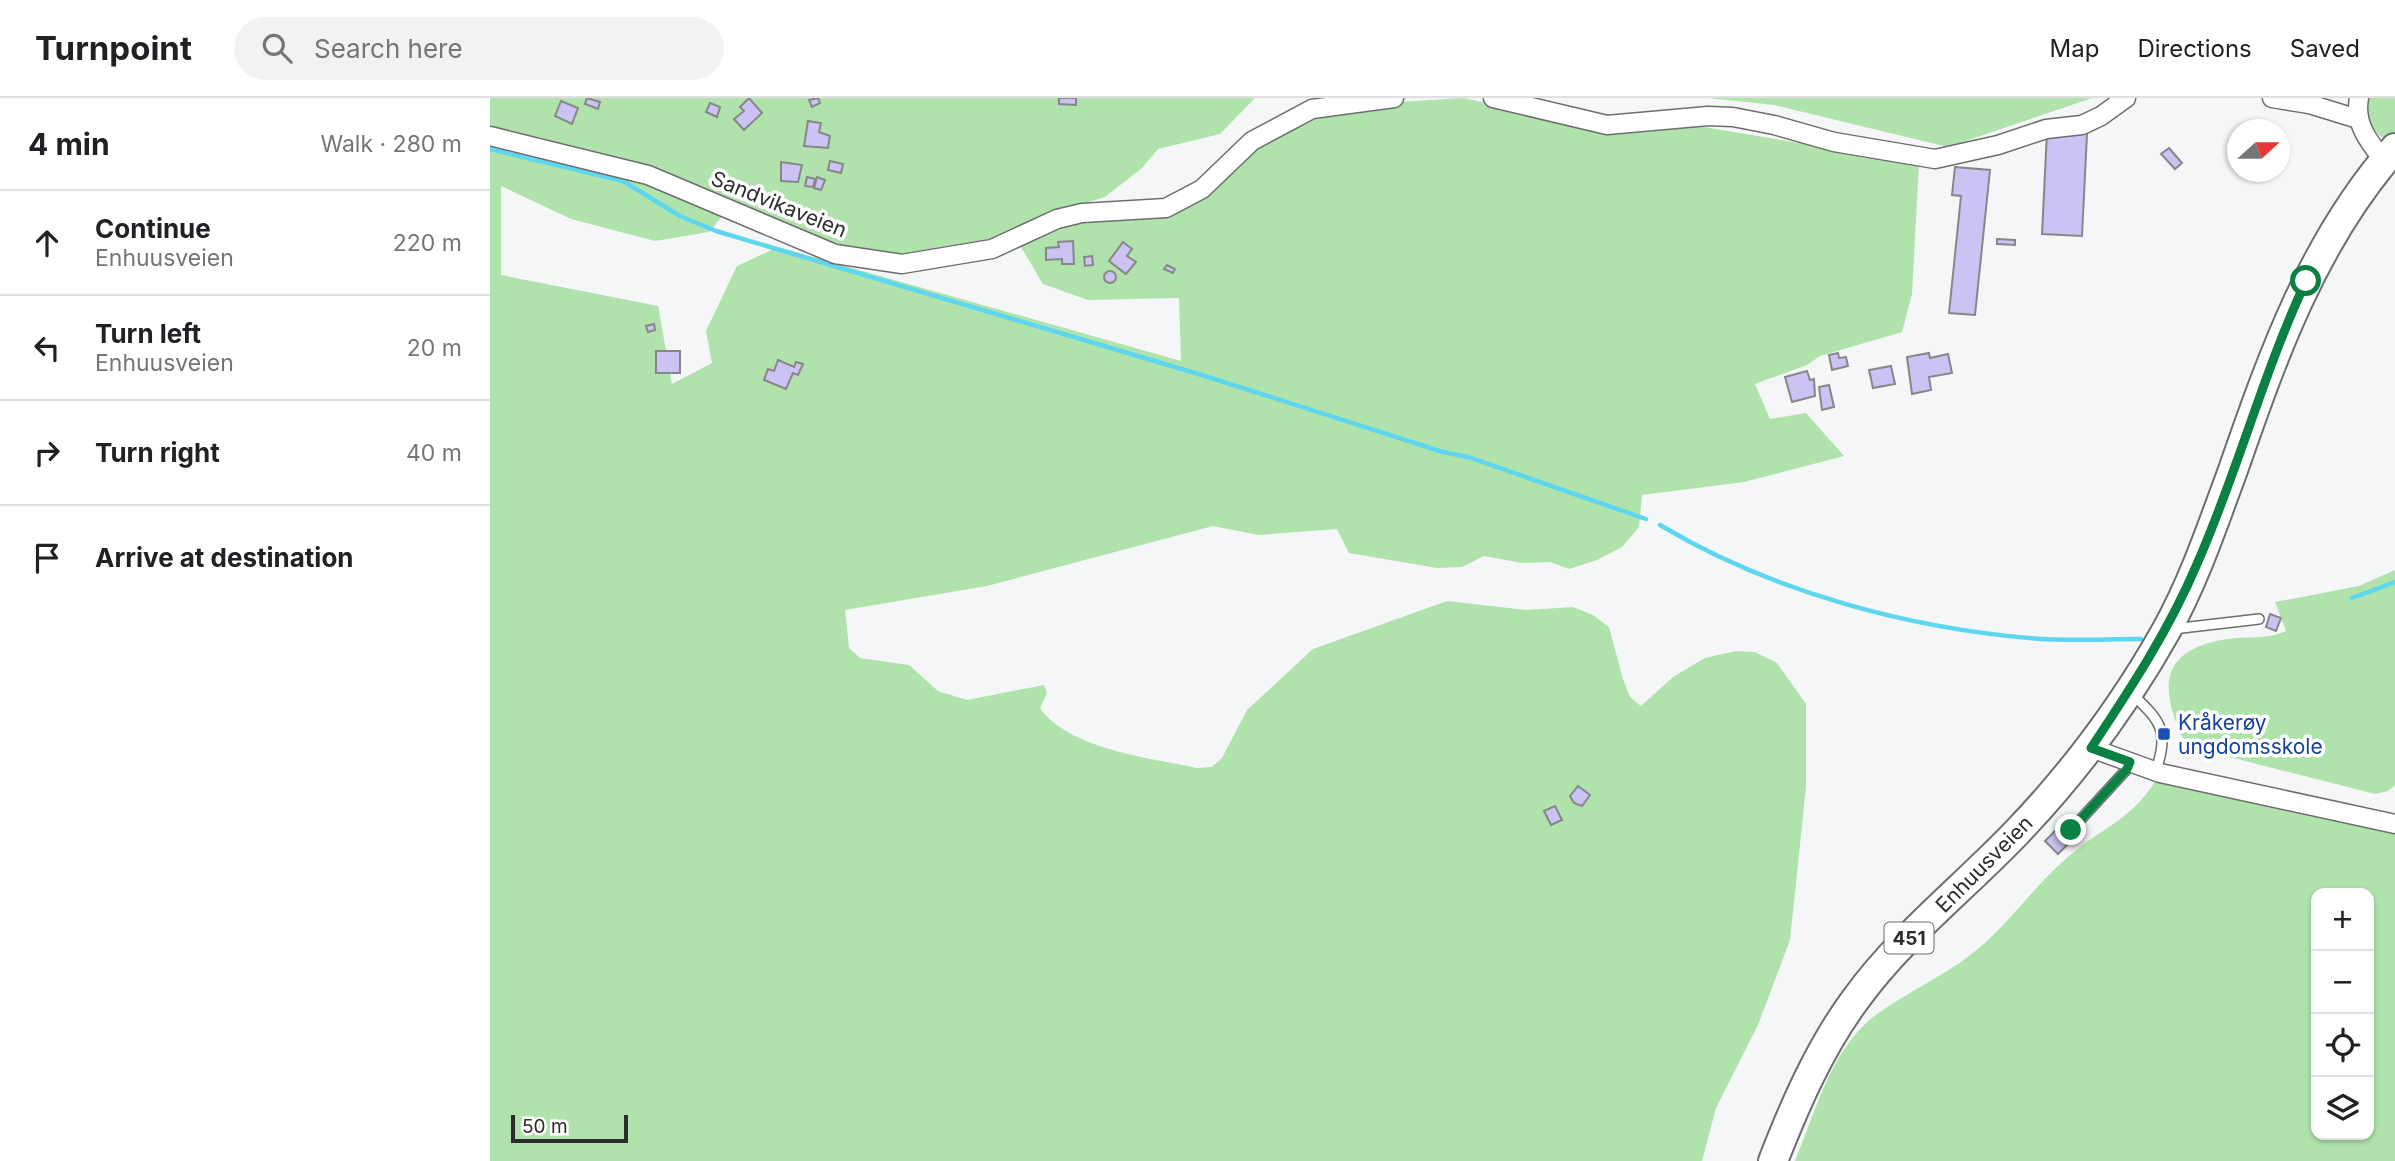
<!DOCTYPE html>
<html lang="en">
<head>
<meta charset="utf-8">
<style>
	body { margin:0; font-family:Inter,sans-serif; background:#f2f2f2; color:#202124 }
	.controls { position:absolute; right:21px; bottom:21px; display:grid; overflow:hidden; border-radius:14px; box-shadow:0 2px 5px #0004 }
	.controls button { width:63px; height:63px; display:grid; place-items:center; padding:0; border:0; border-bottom:2px solid #e0e0e0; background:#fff; color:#202124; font:35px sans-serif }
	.compass { position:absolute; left:1737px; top:21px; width:63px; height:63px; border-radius:50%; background:#fff; box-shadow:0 2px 5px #0004; rotate:69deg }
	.scale { position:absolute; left:21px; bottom:18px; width:117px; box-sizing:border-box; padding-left:7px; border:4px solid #2c2c2d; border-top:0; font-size:19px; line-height:24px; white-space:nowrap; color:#2c2c2d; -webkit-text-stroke:5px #fff; paint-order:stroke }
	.stop { position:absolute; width:21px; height:21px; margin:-16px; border:5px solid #0b8043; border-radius:50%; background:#fff }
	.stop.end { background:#0b8043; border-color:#fff; box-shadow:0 2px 7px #0008 }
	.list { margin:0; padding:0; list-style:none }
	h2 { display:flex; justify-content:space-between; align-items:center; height:91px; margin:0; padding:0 28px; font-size:30px }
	h2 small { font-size:23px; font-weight:400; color:#757577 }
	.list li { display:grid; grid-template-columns:46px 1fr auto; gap:21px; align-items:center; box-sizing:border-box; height:105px; padding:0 28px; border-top:2px solid #e0e0e0 }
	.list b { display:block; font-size:26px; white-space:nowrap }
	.list p { margin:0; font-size:23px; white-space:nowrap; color:#757577 }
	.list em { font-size:23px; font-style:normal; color:#757577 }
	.icon { flex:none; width:38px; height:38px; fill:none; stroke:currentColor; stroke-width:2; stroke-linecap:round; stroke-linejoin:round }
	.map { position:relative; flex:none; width:1905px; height:1063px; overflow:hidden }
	header { display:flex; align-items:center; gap:42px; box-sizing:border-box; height:98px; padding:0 35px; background:#fff; border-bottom:2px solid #e0e0e0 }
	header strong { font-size:33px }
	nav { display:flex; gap:38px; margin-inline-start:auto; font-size:24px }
	.search { width:490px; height:63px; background:#f2f2f2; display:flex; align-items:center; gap:18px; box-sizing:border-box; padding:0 24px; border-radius:38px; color:#757577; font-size:26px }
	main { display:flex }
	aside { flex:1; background:#fff }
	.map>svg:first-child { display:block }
	.green { fill:#b0e2ab; fill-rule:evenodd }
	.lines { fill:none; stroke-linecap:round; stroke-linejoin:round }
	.stream { stroke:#5ed6ef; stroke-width:4.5 }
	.building { fill:#cac3f3; stroke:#878788; stroke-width:2 }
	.lane-casing { stroke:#6d6e6f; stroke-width:12 }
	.street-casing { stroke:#6d6e6f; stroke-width:21 }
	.primary-casing { stroke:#6d6e6f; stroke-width:32 }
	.lane { stroke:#fff; stroke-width:9 }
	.street { stroke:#fff; stroke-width:18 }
	.primary { stroke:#fff; stroke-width:28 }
	.route { stroke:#0b8043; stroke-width:9 }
	.transit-dot { fill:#1a4fb4; stroke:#fff; stroke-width:2.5 }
	.labels { text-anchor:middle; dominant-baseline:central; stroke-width:7; stroke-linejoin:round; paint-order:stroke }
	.shield { fill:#fff; stroke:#6b6b6c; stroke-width:2 }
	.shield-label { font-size:19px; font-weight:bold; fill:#2c2c2d }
	.street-label { font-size:21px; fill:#2c2c2d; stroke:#fff }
	.transit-label { font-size:21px; fill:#164399; stroke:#fff; text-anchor:start }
</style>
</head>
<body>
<header>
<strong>Turnpoint</strong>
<div class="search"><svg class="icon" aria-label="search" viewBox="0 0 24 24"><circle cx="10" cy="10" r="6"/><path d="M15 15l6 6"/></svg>Search here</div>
<nav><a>Map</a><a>Directions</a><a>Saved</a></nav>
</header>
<main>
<aside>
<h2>4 min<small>Walk · 280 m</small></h2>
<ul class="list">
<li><svg class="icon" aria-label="ahead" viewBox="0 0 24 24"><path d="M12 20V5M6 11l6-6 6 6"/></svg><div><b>Continue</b><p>Enhuusveien</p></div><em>220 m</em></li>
<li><svg class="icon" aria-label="left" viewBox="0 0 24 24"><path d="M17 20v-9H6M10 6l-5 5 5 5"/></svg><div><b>Turn left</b><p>Enhuusveien</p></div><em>20 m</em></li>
<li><svg class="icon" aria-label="right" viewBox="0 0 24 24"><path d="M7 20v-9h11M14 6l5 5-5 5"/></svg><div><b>Turn right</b></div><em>40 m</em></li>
<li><svg class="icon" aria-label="arrive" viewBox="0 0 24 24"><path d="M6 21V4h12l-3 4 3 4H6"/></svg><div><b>Arrive at destination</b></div></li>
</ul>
</aside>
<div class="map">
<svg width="1905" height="1063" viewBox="0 0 1905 1063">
	<rect width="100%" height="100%" fill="#f5f6f8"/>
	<g class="green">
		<path d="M0,0H765L730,36L668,51L652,70L615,99L559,116L519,136L482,148L419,156L374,155L242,107L219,134L165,143L81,121L11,88V177L168,208L182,286L222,265L216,233L247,168L288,149L691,263L689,200L598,202L553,186L531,149L573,123L624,117L672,120L691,113L765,51L846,8L973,0L1119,31L1190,25L1429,65L1422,196L1412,234L1330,258L1317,267L1265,286L1280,321L1316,315L1354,358L1254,384L1152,397L1149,429L1132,449L1107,462L1079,471L1060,464L1032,465L994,458L972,469L947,470L859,455L847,431L768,437L723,428L497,488L355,512L359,550L370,560L419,567L448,593L477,602L554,587L557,595L550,610C578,651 660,660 707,670L722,669L732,660L757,612L823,551L957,503L1036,512L1083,509L1103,517L1119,529L1133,581L1140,599L1151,608L1183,579L1215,560L1246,553L1265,554L1287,565L1316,606V689L1300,842L1268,927L1226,1010L1212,1063H0Z"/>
		<path d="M1218,0H1602L1458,49L1284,7Z"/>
		<path d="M1879,0H1905V37L1902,40L1891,39L1877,24Z"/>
		<path d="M1905,472V687L1898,693L1885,696L1708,651C1692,645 1689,633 1684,618C1668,570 1689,549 1737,541C1757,538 1777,542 1796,533L1785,504L1869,488Z"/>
		<path d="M1670,675L1905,726V1063H1305C1325,1015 1340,954 1382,920C1416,894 1456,878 1489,850C1521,823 1545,787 1578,759C1615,727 1645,721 1670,675ZM1826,795H1879V1037H1826Z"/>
	</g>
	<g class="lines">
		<g class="stream">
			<path d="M0,51L133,83L190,118L226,133L715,278L953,354L978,359L1156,421"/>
			<path d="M1170,427C1282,494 1420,531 1550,541C1583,543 1617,541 1651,541"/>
			<path d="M1862,500L1905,484"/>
		</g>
	</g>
	<g class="building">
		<path d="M97,0L110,4L108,11L95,6Z"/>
		<path d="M259,0L272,15L254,32L244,21L254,13L250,9Z"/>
		<path d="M328,0L330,5L322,9L319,2Z"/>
		<path d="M569,0H586V7L569,6Z"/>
		<path d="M71,3L88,10L82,26L65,18Z"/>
		<path d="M220,5L230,9L227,19L216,14Z"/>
		<path d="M318,23L331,25L329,34L340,38L338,50L314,48Z"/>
		<path d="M1557,34L1597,36L1592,138L1552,136Z"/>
		<path d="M1679,50L1692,65L1685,71L1671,56Z"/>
		<path d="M340,63L353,66L351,75L338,72Z"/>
		<path d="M291,64L312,67L308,84L291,83Z"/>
		<path d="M1465,69L1500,72L1485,217L1459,215L1471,98L1462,97Z"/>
		<path d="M317,79L325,81L323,89L315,88Z"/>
		<path d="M327,79L335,82L331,92L324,90Z"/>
		<path d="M1507,141L1525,142V147L1507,146Z"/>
		<path d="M583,143L584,166H572V161L556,162V150L569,149L568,144Z"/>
		<path d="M633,144L642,151L637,158L646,164L636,176L619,163Z"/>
		<path d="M602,158L603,167L595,168L594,159Z"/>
		<path d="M677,167L685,171L683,175L674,171Z"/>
		<circle cx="620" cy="179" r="6"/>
		<path d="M164,226L165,232L158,234L156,228Z"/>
		<rect x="166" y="253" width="24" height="22"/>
		<path d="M1348,255L1349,260L1356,259L1358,268L1342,272L1339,257Z"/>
		<path d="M1439,255L1440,260L1458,256L1462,275L1439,279L1441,292L1422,296L1417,259Z"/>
		<path d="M288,262L304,269L306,264L313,266L308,277L303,275L296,291L274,282L278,271L284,273Z"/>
		<path d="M1401,268L1405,286L1383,290L1379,272Z"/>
		<path d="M1317,273L1320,282L1324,281L1325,298L1302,304L1295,279Z"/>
		<path d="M1339,287L1344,309L1332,312L1329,289Z"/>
		<path d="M1780,516L1791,520L1786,533L1776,529Z"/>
		<path d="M1088,688L1100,697L1092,708L1084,705L1080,698Z"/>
		<path d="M1065,708L1072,722L1061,727L1054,713Z"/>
		<path d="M1570,728L1583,741L1568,756L1555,743Z"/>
	</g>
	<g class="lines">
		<defs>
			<g id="lane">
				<path d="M1683,531L1769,521"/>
				<path d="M1643,597C1673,625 1678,634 1666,673"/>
				<path d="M1581,732L1637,671L1640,664"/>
			</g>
			<g id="street">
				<path d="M1003,0L1117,27L1218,18L1243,19L1284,27L1344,44L1445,61L1508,47L1556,31L1592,27L1611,18L1636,0"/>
				<path d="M1782,0L1819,6L1868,21"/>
				<path d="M1869,0C1864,26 1879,44 1894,63"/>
				<path d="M0,38L158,77L345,156L412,166L502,151L567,121L592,115L676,110L712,91L762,43L822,11L904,0"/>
				<path d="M1601,650L1670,675L1905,726"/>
			</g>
			<path id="primary" d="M1283,1063C1305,1007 1329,951 1365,902C1411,838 1475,789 1529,732C1586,672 1635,606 1676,533C1704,483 1723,426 1743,372C1783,257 1823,143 1905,50"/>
		</defs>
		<use href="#lane" class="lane-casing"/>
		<use href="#street" class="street-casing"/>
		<use href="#primary" class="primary-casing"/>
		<use href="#lane" class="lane"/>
		<use href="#street" class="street"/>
		<use href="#primary" class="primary"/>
	</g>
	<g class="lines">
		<path class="route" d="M1581,732L1637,671L1640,664L1601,650C1641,590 1679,532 1707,466C1748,373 1773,275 1816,183"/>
	</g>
	<rect class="transit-dot" x="1667" y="629" width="14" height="14" rx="3.5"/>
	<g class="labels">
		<rect class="shield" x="1394.5" y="824.5" width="49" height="31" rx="5"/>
		<g class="shield-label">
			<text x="1419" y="840">451</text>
		</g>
		<g class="street-label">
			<text transform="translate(289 106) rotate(22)">Sandvikaveien</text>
			<text transform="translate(1494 766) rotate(-45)">Enhuusveien</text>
		</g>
		<g class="transit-label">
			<text x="1688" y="624">Kråkerøy<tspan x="1688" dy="24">ungdomsskole</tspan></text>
		</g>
	</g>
</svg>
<div class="controls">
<button>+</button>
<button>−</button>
<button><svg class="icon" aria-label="locate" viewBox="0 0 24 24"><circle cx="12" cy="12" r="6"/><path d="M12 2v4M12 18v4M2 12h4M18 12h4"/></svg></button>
<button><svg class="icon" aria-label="layers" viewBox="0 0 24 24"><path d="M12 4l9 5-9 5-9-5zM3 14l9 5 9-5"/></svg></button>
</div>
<svg class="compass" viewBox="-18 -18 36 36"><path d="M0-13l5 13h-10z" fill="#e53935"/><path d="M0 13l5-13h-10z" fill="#757577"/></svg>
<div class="scale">50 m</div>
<div class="stop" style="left:1816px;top:183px"></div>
<div class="stop end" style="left:1581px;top:732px"></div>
</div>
</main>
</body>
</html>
